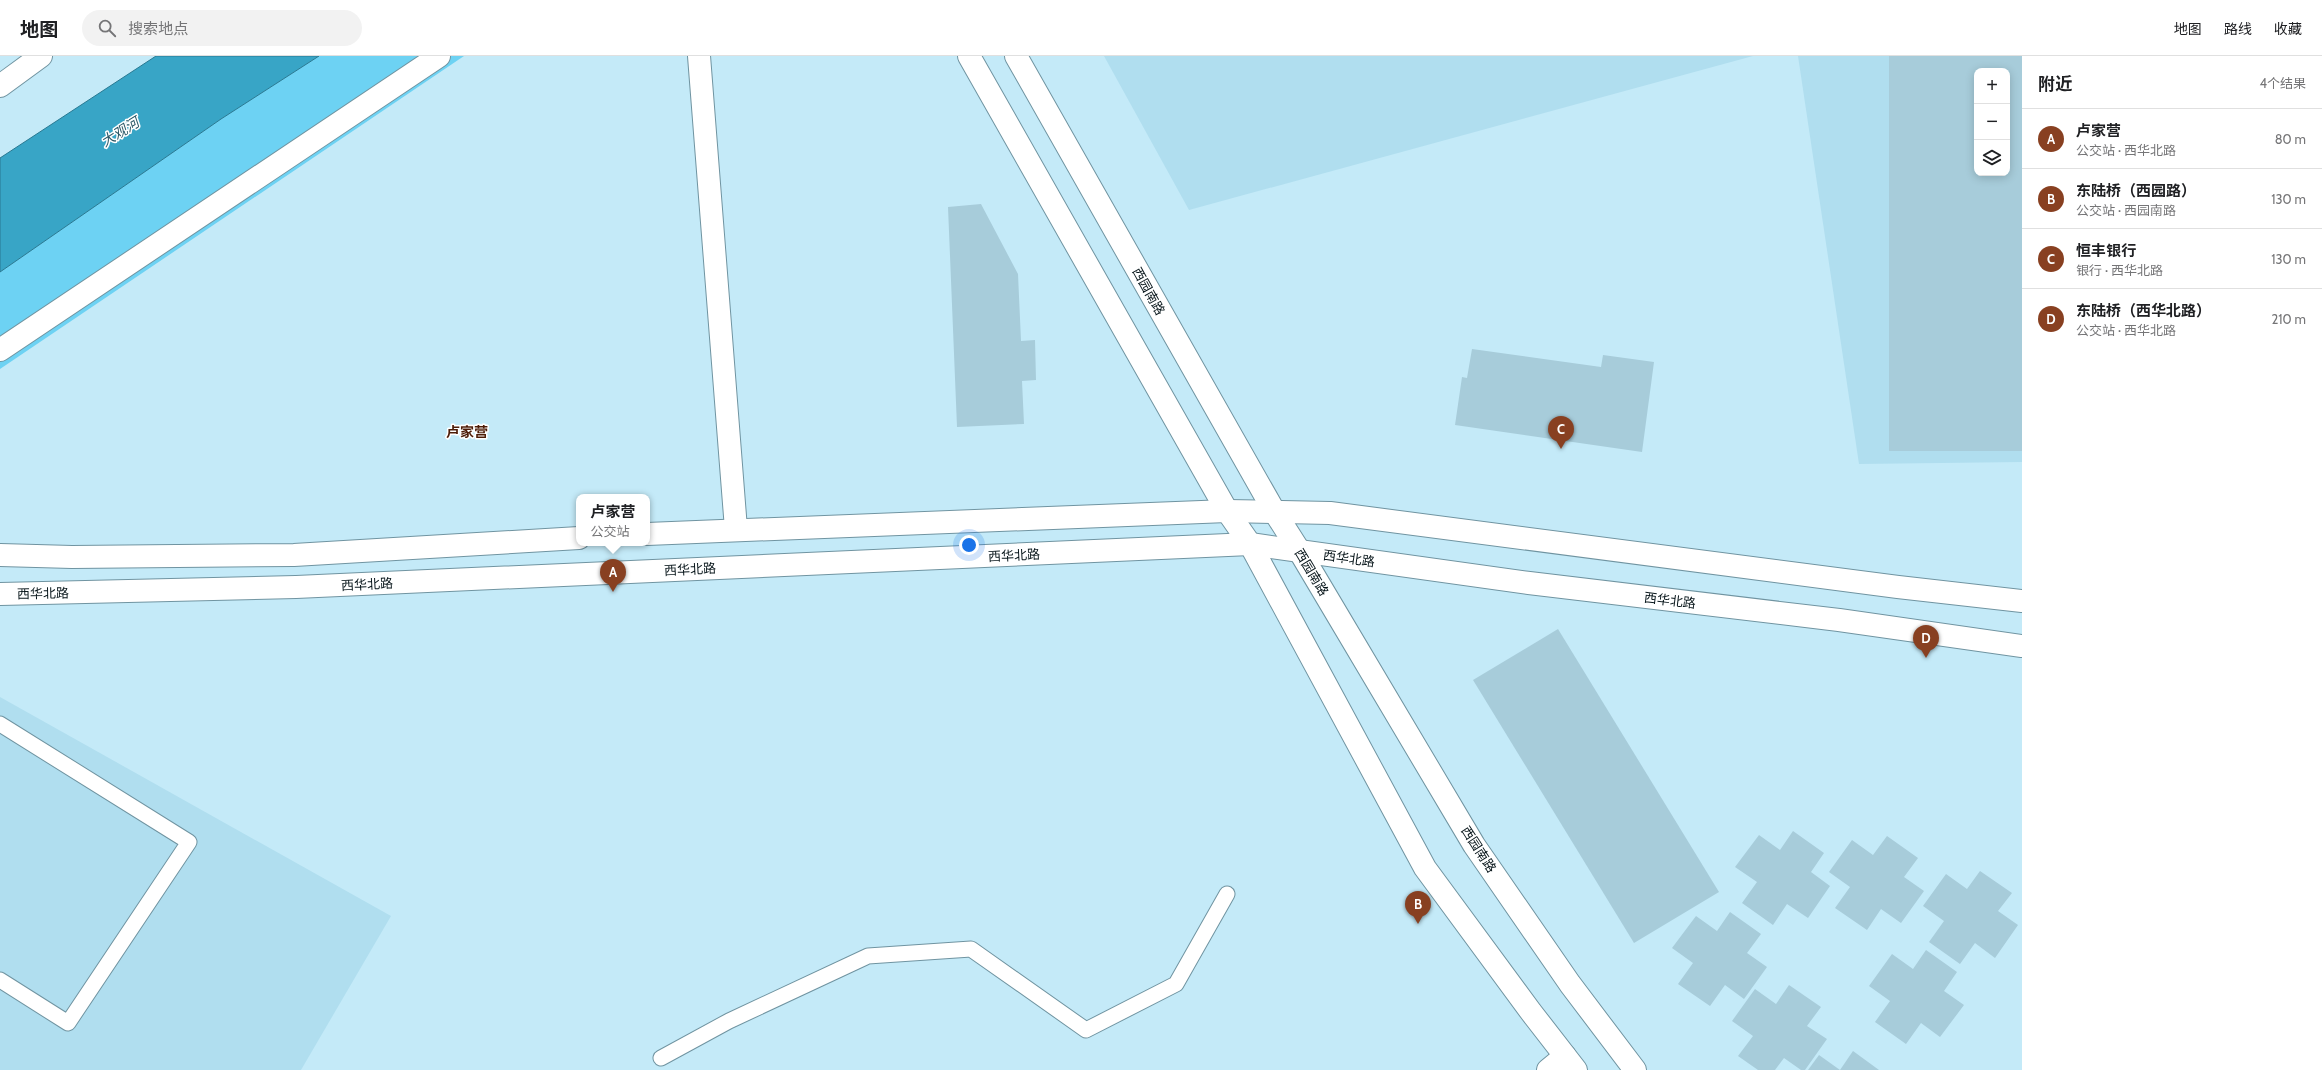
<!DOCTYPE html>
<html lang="zh">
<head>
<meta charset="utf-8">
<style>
	body { margin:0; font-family:Cabin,"Noto Sans SC",sans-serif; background:#f2f2f2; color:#202124 }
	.controls { position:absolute; right:12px; top:12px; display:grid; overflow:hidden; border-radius:8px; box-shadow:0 2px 10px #0003 }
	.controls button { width:36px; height:36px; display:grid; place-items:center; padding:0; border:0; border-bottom:1px solid #e0e0e0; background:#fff; color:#202124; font:20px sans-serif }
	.you { position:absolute; left:969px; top:489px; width:14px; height:14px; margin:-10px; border:3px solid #fff; border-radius:50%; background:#1a73e8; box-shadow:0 0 0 6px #1a73e833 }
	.badge { display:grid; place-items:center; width:26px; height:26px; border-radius:50%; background:#884021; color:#fff; font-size:13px; font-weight:700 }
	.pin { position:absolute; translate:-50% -33px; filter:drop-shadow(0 1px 2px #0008) }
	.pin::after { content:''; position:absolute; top:21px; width:14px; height:12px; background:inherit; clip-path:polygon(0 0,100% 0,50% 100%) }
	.popup { position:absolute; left:576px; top:438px; width:74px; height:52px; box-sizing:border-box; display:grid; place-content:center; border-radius:8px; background:#fff; filter:drop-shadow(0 1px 3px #0005); font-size:13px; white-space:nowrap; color:#757577 }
	.popup b { font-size:15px; color:#202124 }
	.popup::after { content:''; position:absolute; left:50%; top:100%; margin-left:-8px; border:8px solid transparent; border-top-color:#fff }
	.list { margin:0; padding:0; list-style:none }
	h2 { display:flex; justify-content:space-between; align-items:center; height:52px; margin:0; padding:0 16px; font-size:17px }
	h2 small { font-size:13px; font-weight:400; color:#757577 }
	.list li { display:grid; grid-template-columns:26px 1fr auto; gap:12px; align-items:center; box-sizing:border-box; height:60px; padding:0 16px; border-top:1px solid #e0e0e0 }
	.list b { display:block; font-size:15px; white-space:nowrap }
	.list p { margin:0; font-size:13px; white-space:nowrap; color:#757577 }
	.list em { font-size:13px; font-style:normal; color:#757577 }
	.icon { flex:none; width:22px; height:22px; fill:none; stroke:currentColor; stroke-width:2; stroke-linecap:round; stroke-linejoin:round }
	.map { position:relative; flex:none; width:2022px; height:1014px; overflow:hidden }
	header { display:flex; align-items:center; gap:24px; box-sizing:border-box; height:56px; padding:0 20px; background:#fff; border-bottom:1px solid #e0e0e0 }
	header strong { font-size:19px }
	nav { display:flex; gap:22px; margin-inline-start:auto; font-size:14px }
	.search { width:280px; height:36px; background:#f2f2f2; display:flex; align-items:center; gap:10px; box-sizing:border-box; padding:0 14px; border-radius:22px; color:#757577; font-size:15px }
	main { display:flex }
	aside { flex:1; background:#fff }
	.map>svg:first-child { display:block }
	.built { fill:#b0deef; fill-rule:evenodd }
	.green { fill:#6dd2f3 }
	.water { fill:#38a5c6; stroke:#297992 }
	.building { fill:#a7ccda; fill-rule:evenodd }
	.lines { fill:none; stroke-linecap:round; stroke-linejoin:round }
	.lane-casing { stroke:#7094a1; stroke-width:17 }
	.street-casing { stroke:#7094a1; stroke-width:24 }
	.secondary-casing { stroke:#7094a1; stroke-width:24 }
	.lane { stroke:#fff; stroke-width:15 }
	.street { stroke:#fff; stroke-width:22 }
	.secondary { stroke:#fff; stroke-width:22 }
	.labels { text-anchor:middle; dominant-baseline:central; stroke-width:3; stroke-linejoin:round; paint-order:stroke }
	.street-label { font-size:13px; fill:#051318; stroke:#fff }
	.water-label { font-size:14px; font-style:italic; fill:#2a5766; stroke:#fff }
	.neighbourhood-label { font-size:14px; font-weight:bold; fill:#4d1c07; stroke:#fff }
</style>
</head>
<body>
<header>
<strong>地图</strong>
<div class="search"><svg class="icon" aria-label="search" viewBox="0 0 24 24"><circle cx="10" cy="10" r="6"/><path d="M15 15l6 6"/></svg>搜索地点</div>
<nav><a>地图</a><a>路线</a><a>收藏</a></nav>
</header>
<main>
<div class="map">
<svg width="2022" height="1014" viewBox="0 0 2022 1014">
	<rect width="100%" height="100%" fill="#c4eaf8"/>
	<g class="built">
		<path d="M1104,0H1753L1189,154Z"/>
		<path d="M1798,0H2022V406L1859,408ZM1977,15H2007V117H1977Z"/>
		<path d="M0,641L391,860L301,1014H0Z"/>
	</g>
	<path class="green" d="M319,0H464L0,313V216L221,63Z"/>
	<path class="water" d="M156,0H319L221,63L0,216V102Z"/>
	<g class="building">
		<path d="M1889,0H2022V395H1889ZM1977,15H2007V117H1977Z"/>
		<path d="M981,148L1018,218L1021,285L1035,284L1036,324L1022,325L1024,368L957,371L948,151Z"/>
		<path d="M1472,293L1601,311L1603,299L1654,306L1642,396L1455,369L1462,321L1467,322Z"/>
		<path d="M1558,573L1719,836L1634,887L1473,624Z"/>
		<path d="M1793,775L1824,797L1811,816L1830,830L1808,862L1787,848L1773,869L1742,847L1757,826L1735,811L1759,779L1780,794Z"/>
		<path d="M1887,780L1918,802L1904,821L1924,835L1901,867L1881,853L1867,874L1835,852L1850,831L1829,816L1852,784L1873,799Z"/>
		<path d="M1980,815L2012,837L1998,855L2018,869L1995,902L1975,887L1960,908L1929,886L1944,865L1923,850L1946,818L1967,833Z"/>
		<path d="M1730,856L1761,878L1747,897L1767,911L1744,943L1725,929L1710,950L1678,928L1693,907L1672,892L1696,860L1717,875Z"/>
		<path d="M1926,894L1957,916L1944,935L1964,949L1940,981L1921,967L1906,988L1875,966L1890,945L1869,930L1892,898L1913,913Z"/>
		<path d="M1789,929L1821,951L1807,970L1827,983L1805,1014H1801L1784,1002L1775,1014H1758L1738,1000L1753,980L1732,965L1755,933L1776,948Z"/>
		<path d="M1853,995L1879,1014H1840Z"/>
		<path d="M1819,999L1840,1014H1808Z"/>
	</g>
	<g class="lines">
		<defs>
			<g id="lane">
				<path d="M0,668L189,786L68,967L0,924"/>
				<path d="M661,1002L729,965L868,900L971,893L1086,974L1176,928L1227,838"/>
			</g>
			<g id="street">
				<path d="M699,0L736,473"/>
				<path d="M0,294L439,0"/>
				<path d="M1548,1014L1565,1000"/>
			</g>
			<g id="secondary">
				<path d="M969,0L1227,455L1250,488L1425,812L1531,956L1576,1014"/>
				<path d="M1016,0L1274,455L1300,496L1474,789L1570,928L1635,1014"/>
				<path d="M0,30L41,0"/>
				<path d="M647,478L1227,455L1330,457L1898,531L2022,545"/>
				<path d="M0,499L72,501L294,499L579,482"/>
				<path d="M0,538L296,531L1250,488L1529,527L1839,564L2022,590"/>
			</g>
		</defs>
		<use href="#lane" class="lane-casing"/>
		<use href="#street" class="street-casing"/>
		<use href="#secondary" class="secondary-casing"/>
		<use href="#lane" class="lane"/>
		<use href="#street" class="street"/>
		<use href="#secondary" class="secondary"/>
	</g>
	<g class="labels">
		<g class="street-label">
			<text transform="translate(1149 235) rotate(61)">西园南路</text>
			<text transform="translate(1014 499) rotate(-3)">西华北路</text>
			<text transform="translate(1349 502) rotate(8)">西华北路</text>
			<text transform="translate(690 513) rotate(-3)">西华北路</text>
			<text transform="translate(1312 516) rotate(59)">西园南路</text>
			<text transform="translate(367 528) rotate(-3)">西华北路</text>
			<text transform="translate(43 537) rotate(-1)">西华北路</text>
			<text transform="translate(1670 544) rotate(7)">西华北路</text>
			<text transform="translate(1479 793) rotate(57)">西园南路</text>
		</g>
		<g class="water-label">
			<text transform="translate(120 76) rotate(-32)">大观河</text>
		</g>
		<g class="neighbourhood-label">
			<text x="467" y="376">卢家营</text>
		</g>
	</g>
</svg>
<div class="controls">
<button>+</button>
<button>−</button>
<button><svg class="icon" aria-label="layers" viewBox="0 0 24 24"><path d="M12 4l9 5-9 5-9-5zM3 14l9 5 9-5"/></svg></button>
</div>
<div class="you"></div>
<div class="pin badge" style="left:613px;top:536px">A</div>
<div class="popup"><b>卢家营</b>公交站</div>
<div class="pin badge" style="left:1418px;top:868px">B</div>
<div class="pin badge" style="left:1561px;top:393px">C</div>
<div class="pin badge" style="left:1926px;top:602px">D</div>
</div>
<aside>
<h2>附近<small>4个结果</small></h2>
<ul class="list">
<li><span class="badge">A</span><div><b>卢家营</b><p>公交站 · 西华北路</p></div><em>80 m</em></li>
<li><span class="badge">B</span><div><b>东陆桥（西园路）</b><p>公交站 · 西园南路</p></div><em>130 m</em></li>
<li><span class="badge">C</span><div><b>恒丰银行</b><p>银行 · 西华北路</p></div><em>130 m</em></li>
<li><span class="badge">D</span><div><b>东陆桥（西华北路）</b><p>公交站 · 西华北路</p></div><em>210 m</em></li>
</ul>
</aside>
</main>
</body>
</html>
